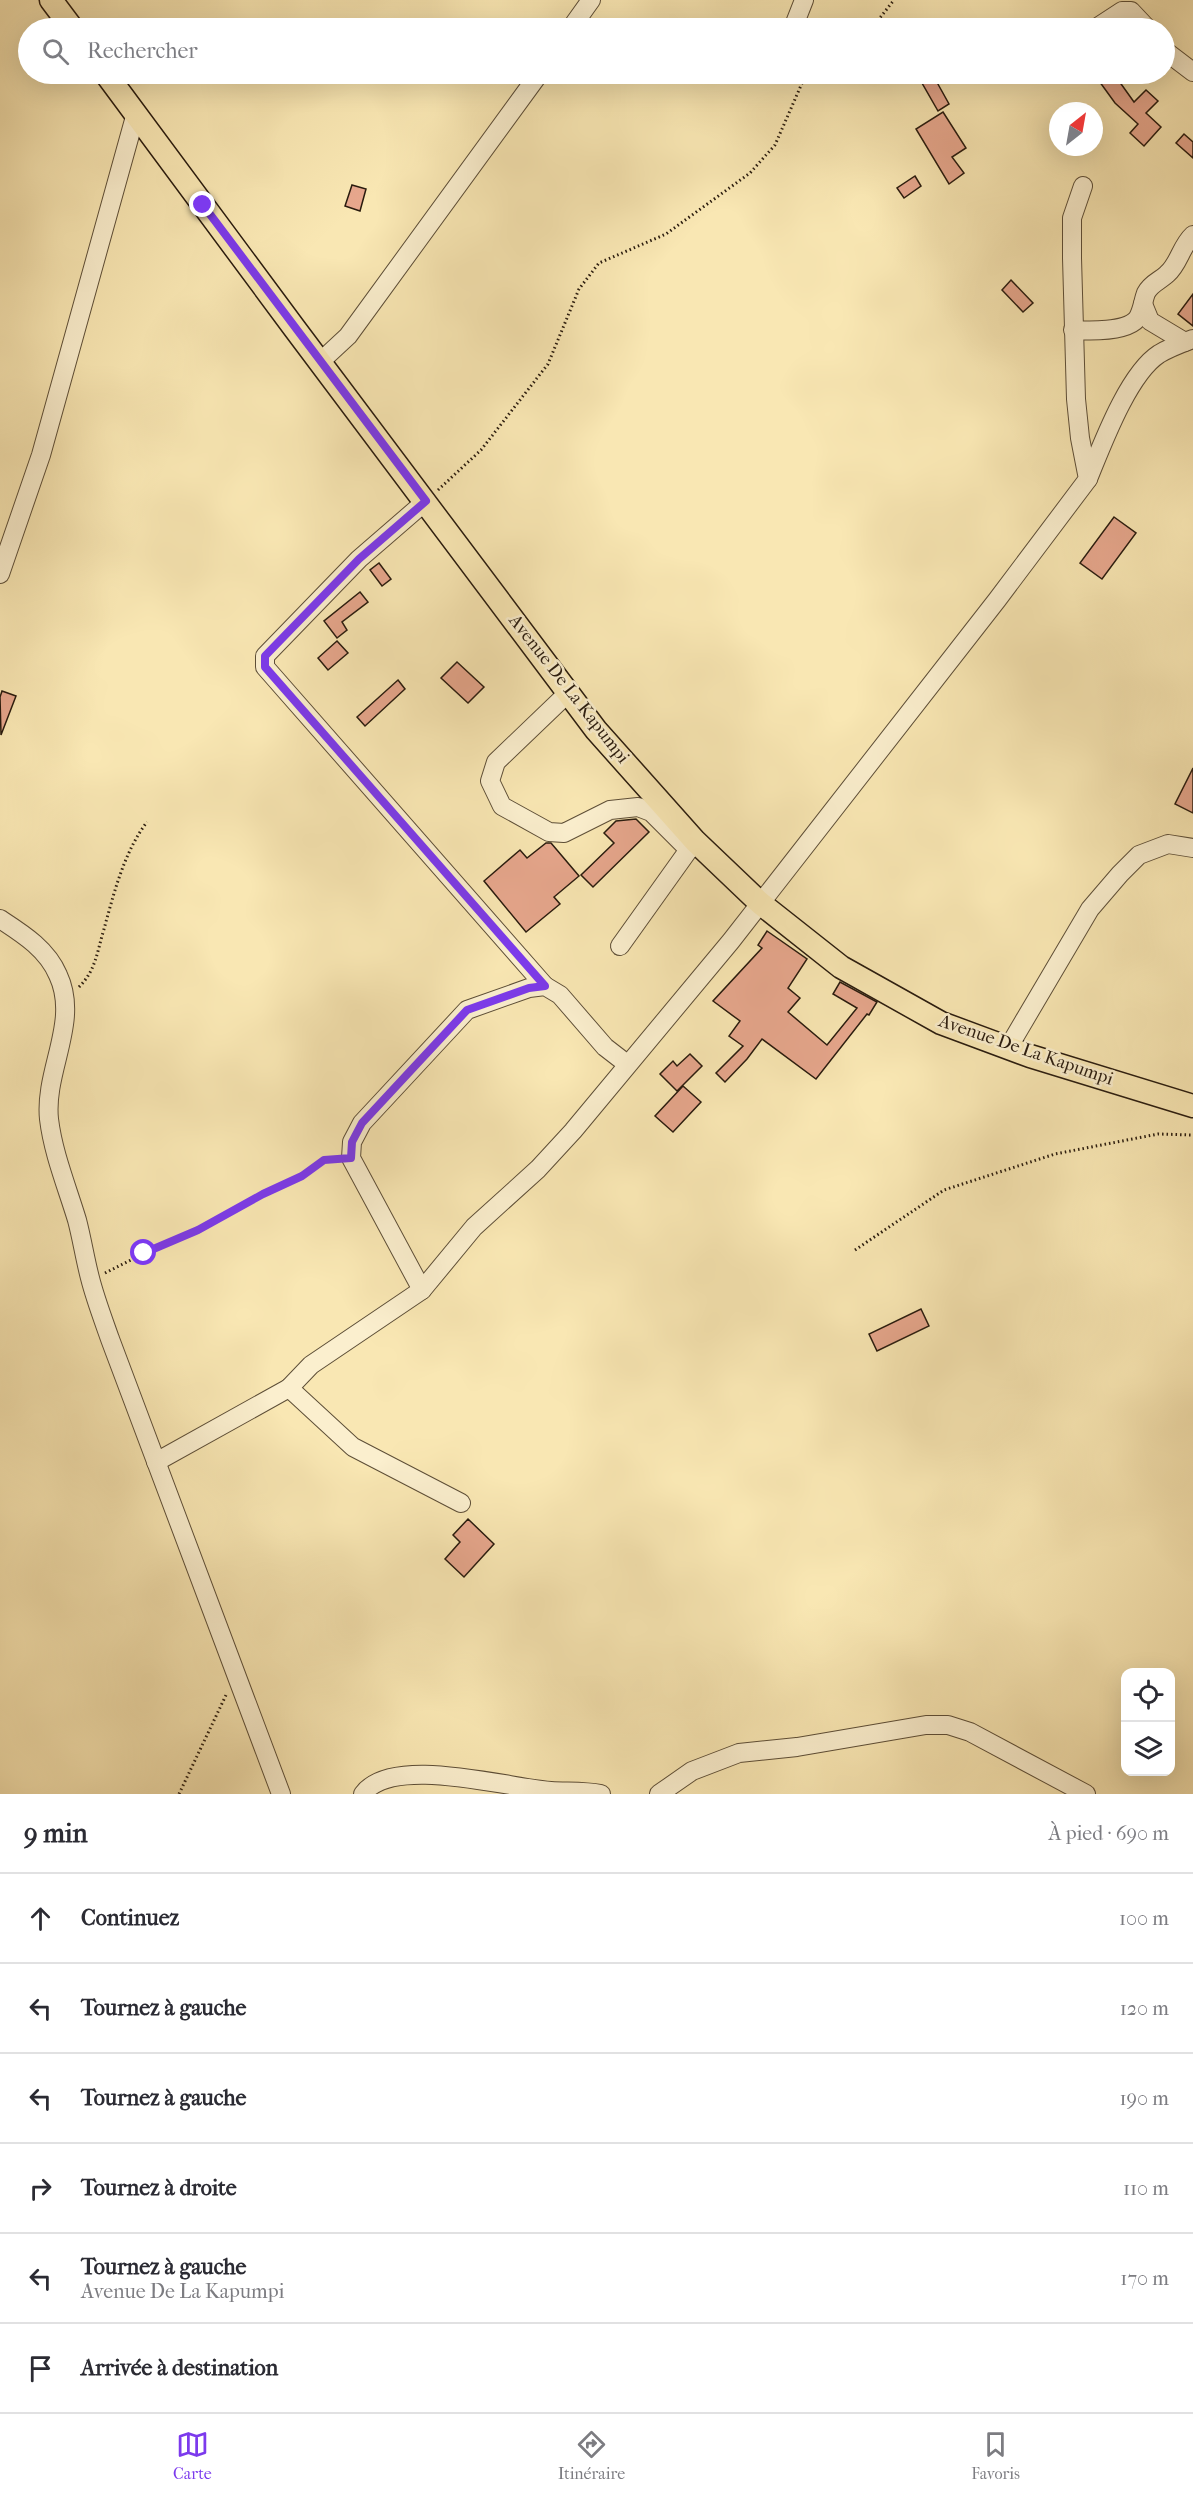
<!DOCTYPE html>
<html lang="fr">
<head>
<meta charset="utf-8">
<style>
	body { margin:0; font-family:"IM FELL French Canon",serif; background:#f2f2f3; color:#2b2b33 }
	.controls { position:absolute; right:18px; bottom:18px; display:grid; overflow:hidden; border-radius:12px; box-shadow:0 6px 24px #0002 }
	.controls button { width:54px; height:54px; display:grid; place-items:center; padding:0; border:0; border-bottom:2px solid #e1e1e2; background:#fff; color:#2b2b33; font:30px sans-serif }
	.compass { position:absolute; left:1049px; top:102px; width:54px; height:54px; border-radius:50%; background:#fff; box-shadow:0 6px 24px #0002; rotate:31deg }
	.stop { position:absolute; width:18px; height:18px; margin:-14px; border:4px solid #7c3aed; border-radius:50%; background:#fff }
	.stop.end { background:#7c3aed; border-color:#fff; box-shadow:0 2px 6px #0008 }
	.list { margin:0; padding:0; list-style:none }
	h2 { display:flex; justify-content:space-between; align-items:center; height:78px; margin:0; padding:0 24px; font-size:26px }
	h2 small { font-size:20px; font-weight:400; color:#7c7c81 }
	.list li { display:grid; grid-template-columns:39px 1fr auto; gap:18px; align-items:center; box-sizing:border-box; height:90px; padding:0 24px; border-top:2px solid #e1e1e2 }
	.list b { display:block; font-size:22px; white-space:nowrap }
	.list p { margin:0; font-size:20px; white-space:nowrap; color:#7c7c81 }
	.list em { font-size:20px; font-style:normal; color:#7c7c81 }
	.icon { flex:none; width:33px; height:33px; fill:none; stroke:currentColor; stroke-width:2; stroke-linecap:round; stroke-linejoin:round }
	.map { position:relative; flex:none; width:1193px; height:1794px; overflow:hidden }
	.search { position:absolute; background:#fff; box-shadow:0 6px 24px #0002; left:18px; right:18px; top:18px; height:66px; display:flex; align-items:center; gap:15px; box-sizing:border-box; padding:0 21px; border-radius:33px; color:#7c7c81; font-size:22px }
	.sheet { height:618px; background:#fff }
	nav { display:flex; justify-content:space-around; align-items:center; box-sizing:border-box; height:84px; border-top:2px solid #e1e1e2; background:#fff; font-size:16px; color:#7c7c81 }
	nav a { display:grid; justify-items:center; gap:3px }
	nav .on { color:#7c3aed }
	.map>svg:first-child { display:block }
	.building { fill:#e7a78d; stroke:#291b0e; stroke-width:1.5 }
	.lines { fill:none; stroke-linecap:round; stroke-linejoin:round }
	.minor-casing { stroke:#5d4e37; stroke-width:20 }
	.major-casing { stroke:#291b0e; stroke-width:25 }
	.path { stroke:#291b0e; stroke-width:3; stroke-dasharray:1.5 3; stroke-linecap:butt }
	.minor { stroke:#fbefce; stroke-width:18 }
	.major { stroke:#f9e7b3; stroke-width:22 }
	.route { stroke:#7c3aed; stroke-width:8 }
	.labels { text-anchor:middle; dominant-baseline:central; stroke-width:5; stroke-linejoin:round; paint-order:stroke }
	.street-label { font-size:18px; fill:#291b0e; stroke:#fbefce }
</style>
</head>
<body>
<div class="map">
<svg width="1193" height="1794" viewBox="0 0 1193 1794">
	<rect width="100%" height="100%" fill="#f9e7b3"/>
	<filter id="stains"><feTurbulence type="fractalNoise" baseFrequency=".00333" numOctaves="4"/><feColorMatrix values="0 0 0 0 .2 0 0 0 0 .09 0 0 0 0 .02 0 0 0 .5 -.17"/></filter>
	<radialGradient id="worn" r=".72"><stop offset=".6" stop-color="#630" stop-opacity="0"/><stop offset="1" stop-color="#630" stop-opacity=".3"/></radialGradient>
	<g class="building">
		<path d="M1094,74H1114L1134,102L1146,90L1158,101L1146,113L1161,127L1144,146L1130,133L1138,124L1115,103Z"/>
		<path d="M934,77L949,104L938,111L922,83Z"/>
		<path d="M943,112L966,148L952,157L964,173L949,184L916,129Z"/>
		<path d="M1184,134L1193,142V158L1176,143Z"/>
		<path d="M915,176L921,186L904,198L897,188Z"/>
		<path d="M352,185L366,189L360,211L345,206Z"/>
		<path d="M1011,280L1033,303L1023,312L1002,290Z"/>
		<path d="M1193,294V326L1178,314Z"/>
		<path d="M1114,517L1136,533L1102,579L1080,563Z"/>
		<path d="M379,563L391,579L382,586L370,570Z"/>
		<path d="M360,592L368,602L342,622L347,630L337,638L324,621Z"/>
		<path d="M337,641L348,653L328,670L318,658Z"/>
		<path d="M457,662L484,687L468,703L441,678Z"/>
		<path d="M398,680L405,689L365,726L357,717Z"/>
		<path d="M2,691L16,696L1,735L0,697Z"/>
		<path d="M1193,768V813L1175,804Z"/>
		<path d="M636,819L649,832L593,887L581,875L614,843L604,833L616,821Z"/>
		<path d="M546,843H551L579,876L554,897L560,904L526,932L484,881L520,850L527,858Z"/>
		<path d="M767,931L807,959L788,988L800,998L788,1012L827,1045L857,1008L833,994L840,982L877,1002L869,1015L867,1014L816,1079L762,1039L747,1059L725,1082L716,1073L743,1046L729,1036L740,1021L713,1001L762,948L758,945Z"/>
		<path d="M690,1054L702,1066L677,1091L660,1074L673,1061L677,1066Z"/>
		<path d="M683,1086L701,1102L673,1132L655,1116Z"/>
		<path d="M921,1309L929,1326L877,1351L869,1334Z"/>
		<path d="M468,1519L494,1544L464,1577L445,1559L460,1542L453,1535Z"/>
	</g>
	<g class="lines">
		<defs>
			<g id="minor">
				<path d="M571,28L591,0"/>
				<path d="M793,28L804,0"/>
				<path d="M1096,28L1122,11H1131L1147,28"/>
				<path d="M1164,50L1193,72"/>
				<path d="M1143,304L1150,321L1185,342"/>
				<path d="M1073,330C1089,331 1126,332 1137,319C1142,312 1143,301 1146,293C1151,283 1160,281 1167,274C1179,264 1181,246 1193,235"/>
				<path d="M320,362L348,336L539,74"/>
				<path d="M1088,479C1102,445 1128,374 1159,354C1169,348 1182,343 1193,339"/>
				<path d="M426,501L359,559L265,656V667L545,986"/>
				<path d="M0,574L41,455L136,113"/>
				<path d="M568,693L496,762L490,781L502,806L549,832L564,833L610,810L638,807L651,812L689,850"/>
				<path d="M0,919C23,934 47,949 58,975C80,1022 44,1070 49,1119C53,1153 67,1187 77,1220C82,1239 85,1259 90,1278C95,1298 103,1319 110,1339L281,1794"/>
				<path d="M620,946L695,841"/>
				<path d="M1008,1048L1090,909L1120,874L1139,855L1168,844L1193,848"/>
				<path d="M422,1290L351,1158L352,1142L362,1123L467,1010L529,988L545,986L560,995L605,1047L627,1064"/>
				<path d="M156,1462L289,1388"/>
				<path d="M461,1503L353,1447L289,1388L311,1365L422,1290L474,1227L538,1169L573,1131L731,941L997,600L1088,479L1080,438L1076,399L1072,258V218L1083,186"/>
				<path d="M363,1794C392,1754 508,1788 551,1791C568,1792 584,1791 601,1794"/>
				<path d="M659,1794L692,1771L739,1753L797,1747L926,1725H948L970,1732L1086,1794"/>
			</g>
			<g id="major">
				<path d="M51,0L72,28"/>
				<path d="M106,74L295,329L596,730L695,841L760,903L841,967L941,1023L1030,1056L1193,1106"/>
			</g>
		</defs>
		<use href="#minor" class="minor-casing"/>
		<use href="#major" class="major-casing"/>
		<g class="path">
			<path d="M866,28L879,19L894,0"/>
			<path d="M438,490L481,450L548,364L579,289L599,263L666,234L750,173L775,145L806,74"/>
			<path d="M79,987C96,970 97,952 104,929C114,893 124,852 147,822"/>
			<path d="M855,1250L944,1190L1055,1154L1158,1134L1193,1135"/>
			<path d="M105,1273L165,1243L198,1230L263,1194L302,1177L324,1160L337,1159"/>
			<path d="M179,1794L227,1693"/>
		</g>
		<use href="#minor" class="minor"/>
		<use href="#major" class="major"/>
	</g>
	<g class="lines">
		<path class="route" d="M144,1253L198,1230L263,1194L302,1176L324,1160L351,1158L352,1142L362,1123L467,1010L529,988L545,986L265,667V656L359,559L426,501L203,205"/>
	</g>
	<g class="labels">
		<g class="street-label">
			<text transform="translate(569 689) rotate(52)">Avenue De La Kapumpi</text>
			<text transform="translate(1026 1050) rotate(19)">Avenue De La Kapumpi</text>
		</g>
	</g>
	<rect width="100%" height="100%" filter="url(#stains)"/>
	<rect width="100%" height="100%" fill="url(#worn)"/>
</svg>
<div class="controls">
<button><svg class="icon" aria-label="locate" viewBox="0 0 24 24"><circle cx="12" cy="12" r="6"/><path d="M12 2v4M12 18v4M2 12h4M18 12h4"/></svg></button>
<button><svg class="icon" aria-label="layers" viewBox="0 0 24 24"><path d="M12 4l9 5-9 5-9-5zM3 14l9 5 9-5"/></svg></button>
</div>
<svg class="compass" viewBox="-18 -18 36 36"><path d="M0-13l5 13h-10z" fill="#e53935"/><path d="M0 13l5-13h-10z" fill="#7c7c81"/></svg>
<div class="stop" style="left:144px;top:1253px"></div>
<div class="stop end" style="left:203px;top:205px"></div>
<div class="search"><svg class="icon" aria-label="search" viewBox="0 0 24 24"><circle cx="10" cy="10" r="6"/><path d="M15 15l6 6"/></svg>Rechercher</div>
</div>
<section class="sheet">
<h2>9 min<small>À pied · 690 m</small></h2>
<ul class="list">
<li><svg class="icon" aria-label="ahead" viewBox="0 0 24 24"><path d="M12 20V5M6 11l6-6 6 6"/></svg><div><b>Continuez</b></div><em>100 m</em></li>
<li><svg class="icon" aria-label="left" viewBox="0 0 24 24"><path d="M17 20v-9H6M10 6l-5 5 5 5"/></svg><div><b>Tournez à gauche</b></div><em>120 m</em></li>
<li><svg class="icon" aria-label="left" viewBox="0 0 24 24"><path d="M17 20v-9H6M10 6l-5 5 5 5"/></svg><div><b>Tournez à gauche</b></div><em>190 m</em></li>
<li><svg class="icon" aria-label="right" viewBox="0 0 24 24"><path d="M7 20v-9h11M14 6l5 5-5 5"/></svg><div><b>Tournez à droite</b></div><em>110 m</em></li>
<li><svg class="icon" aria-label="left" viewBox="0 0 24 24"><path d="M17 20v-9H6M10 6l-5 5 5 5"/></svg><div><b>Tournez à gauche</b><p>Avenue De La Kapumpi</p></div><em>170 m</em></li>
<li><svg class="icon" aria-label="arrive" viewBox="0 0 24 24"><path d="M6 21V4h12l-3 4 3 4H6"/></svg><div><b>Arrivée à destination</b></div></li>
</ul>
</section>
<nav>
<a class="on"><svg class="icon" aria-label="map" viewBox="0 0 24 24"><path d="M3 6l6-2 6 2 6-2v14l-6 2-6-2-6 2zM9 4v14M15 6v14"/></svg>Carte</a>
<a><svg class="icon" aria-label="directions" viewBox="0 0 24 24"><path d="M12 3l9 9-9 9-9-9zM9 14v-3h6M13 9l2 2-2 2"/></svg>Itinéraire</a>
<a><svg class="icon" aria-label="saved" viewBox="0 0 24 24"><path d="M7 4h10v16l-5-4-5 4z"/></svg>Favoris</a>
</nav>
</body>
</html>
